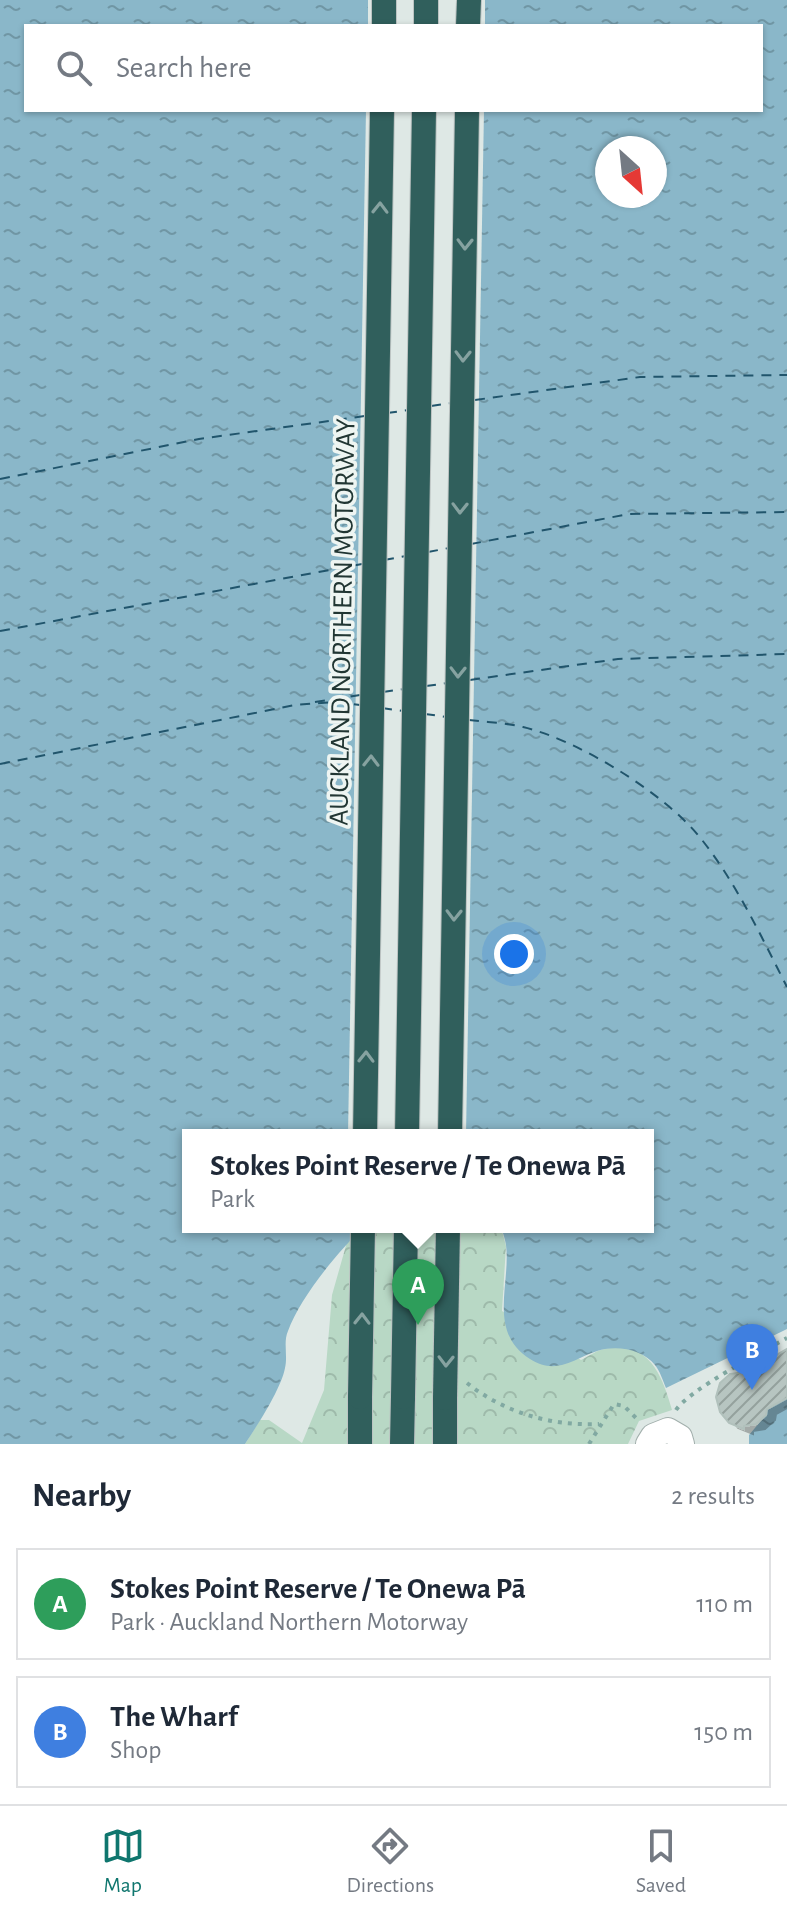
<!DOCTYPE html>
<html lang="en">
<head>
<meta charset="utf-8">
<style>
	body { margin:0; font-family:"Alegreya Sans",sans-serif; background:#f6f6f7; color:#1f2937 }
	.compass { position:absolute; left:595px; top:136px; width:72px; height:72px; border-radius:50%; background:#fff; box-shadow:0 2px 6px #0004; rotate:153deg }
	.you { position:absolute; left:514px; top:954px; width:28px; height:28px; margin:-20px; border:6px solid #fff; border-radius:50%; background:#1a73e8; box-shadow:0 0 0 12px #1a73e833 }
	.badge { display:grid; place-items:center; width:52px; height:52px; border-radius:50%; background:#0f766e; color:#fff; font-size:26px; font-weight:700 }
	.pin { position:absolute; translate:-50% -66px; filter:drop-shadow(0 2px 4px #0008) }
	.pin::after { content:''; position:absolute; top:42px; width:28px; height:24px; background:inherit; clip-path:polygon(0 0,100% 0,50% 100%) }
	.popup { position:absolute; left:182px; top:1129px; width:472px; height:104px; box-sizing:border-box; display:grid; place-content:center; border-radius:0px; background:#fff; filter:drop-shadow(0 2px 6px #0005); font-size:26px; white-space:nowrap; color:#747a83 }
	.popup b { font-size:30px; color:#1f2937 }
	.popup::after { content:''; position:absolute; left:50%; top:100%; margin-left:-16px; border:16px solid transparent; border-top-color:#fff }
	.list { margin:0; padding:0; list-style:none }
	h2 { display:flex; justify-content:space-between; align-items:center; height:104px; margin:0; padding:0 32px; font-size:34px }
	h2 small { font-size:26px; font-weight:400; color:#747a83 }
	.list li { display:grid; grid-template-columns:52px 1fr auto; gap:24px; align-items:center; box-sizing:border-box; height:112px; margin:0 16px 16px; padding:0 16px; border:2px solid #e0e1e3; border-radius:0px }
	.list b { display:block; font-size:30px; white-space:nowrap }
	.list p { margin:0; font-size:26px; white-space:nowrap; color:#747a83 }
	.list em { font-size:26px; font-style:normal; color:#747a83 }
	.icon { flex:none; width:44px; height:44px; fill:none; stroke:currentColor; stroke-width:2; stroke-linecap:round; stroke-linejoin:round }
	.map { position:relative; flex:none; width:787px; height:1444px; overflow:hidden }
	.search { position:absolute; background:#fff; box-shadow:0 2px 6px #0004; left:24px; right:24px; top:24px; height:88px; display:flex; align-items:center; gap:20px; box-sizing:border-box; padding:0 28px; border-radius:0px; color:#747a83; font-size:30px }
	.sheet { height:360px; background:#fff }
	nav { display:flex; justify-content:space-around; align-items:center; box-sizing:border-box; height:112px; border-top:2px solid #e0e1e3; background:#fff; font-size:22px; color:#747a83 }
	nav a { display:grid; justify-items:center; gap:4px }
	nav .on { color:#0f766e }
	.map>svg:first-child { display:block }
	.park { fill:url(#park-crowns) }
	.water { fill:url(#water-ripples); fill-rule:evenodd }
	.pier { fill:#dee8e5 }
	.lines { fill:none; stroke-linecap:round; stroke-linejoin:round }
	.ferry { stroke:#21556c; stroke-width:2; stroke-dasharray:10 8; stroke-linecap:butt }
	.building { fill:url(#building-hatch); stroke:#b1c1bc; stroke-width:2; filter:url(#shadow) }
	.minor-casing { stroke:#a2afac; stroke-width:26 }
	.highway-casing { stroke:#bcc3c2; stroke-width:26 }
	.path { stroke:#81a9a2; stroke-width:4; stroke-dasharray:4 6; stroke-linecap:butt }
	.minor { stroke:#fff; stroke-width:24 }
	.highway { stroke:#305f5c; stroke-width:24 }
	.highway-bridge-casing { stroke:#bcc3c2; stroke-width:26; stroke-linecap:butt }
	.path-bridge { stroke:#81a9a2; stroke-width:4; stroke-dasharray:4 6; stroke-linecap:butt }
	.highway-bridge { stroke:#305f5c; stroke-width:24 }
	.oneway { stroke:#86a2a0 }
	.labels { text-anchor:middle; dominant-baseline:central; stroke-width:7; stroke-linejoin:round; paint-order:stroke }
	.street-label { font-size:28px; fill:#213633; stroke:#eef5f2 }
</style>
</head>
<body>
<div class="map">
<svg width="787" height="1444" viewBox="0 0 787 1444">
	<defs>
		<pattern id="park-crowns" width="20" height="18" patternUnits="userSpaceOnUse" patternTransform="scale(2)"><rect width="20" height="18" fill="#b8d8c5"/><path d="M2 6a3 3 0 1 1 6 0M12 15a3 3 0 1 1 6 0" fill="none" stroke="#9ebaaa"/></pattern>
		<pattern id="water-ripples" width="26" height="14" patternUnits="userSpaceOnUse" patternTransform="scale(2)"><rect width="26" height="14" fill="#8ab7c9"/><path d="M2 4q2-2 4 0t4 0M15 11q2-2 4 0t4 0" fill="none" stroke="#7096a4"/></pattern>
		<pattern id="building-hatch" width="6" height="6" patternUnits="userSpaceOnUse" patternTransform="scale(2)"><rect width="6" height="6" fill="#b7c5c1"/><path d="M-1 1l2-2M0 6l6-6M5 7l2-2" fill="none" stroke="#94a19d"/></pattern>
		<filter id="shadow"><feDropShadow dx="9" dy="5" stdDeviation="0" flood-color="#0004"/></filter>
	</defs>
	<rect width="100%" height="100%" fill="#dee8e5"/>
	<path class="park" d="M364,1227H501L506,1246L502,1311L581,1360C589,1356 597,1350 605,1349C649,1340 662,1375 672,1410L639,1421L628,1444H245L260,1420H269L302,1443L324,1390L332,1295L347,1242Z"/>
	<g class="water">
		<path d="M0,0H787V1329L666,1388C663,1381 660,1371 655,1365C644,1351 623,1346 605,1349C578,1354 559,1378 530,1359C487,1332 511,1284 506,1245C505,1239 503,1233 501,1227H648V1135H188V1227H364C338,1251 300,1298 288,1331C283,1342 288,1356 285,1368C281,1389 257,1426 245,1444H0ZM26,26H761V110H26ZM607,148H655V196H607Z"/>
		<path d="M787,1398V1444H749V1435L766,1415L767,1409Z"/>
	</g>
	<g class="pier">
		<rect x="368" y="0" width="117" height="26"/>
		<path d="M366,110H484L466,1135H348Z"/>
	</g>
	<g class="lines">
		<g class="ferry">
			<path d="M475,400L640,377L787,375"/>
			<path d="M431,406L452,403"/>
			<path d="M387,413L409,410"/>
			<path d="M0,479L199,439L365,416"/>
			<path d="M471,544L629,514L787,512"/>
			<path d="M428,552L449,548"/>
			<path d="M384,560L406,556"/>
			<path d="M0,631L362,564"/>
			<path d="M470,680L618,659L787,654"/>
			<path d="M426,686L448,683"/>
			<path d="M383,692L404,689"/>
			<path d="M315,702L360,695"/>
			<path d="M382,708L403,711"/>
			<path d="M425,714L447,717"/>
			<path d="M469,720C487,722 506,723 523,727C578,740 662,792 698,835C735,880 761,936 787,987"/>
			<path d="M0,764L295,705L334,702L360,705"/>
		</g>
	</g>
	<path class="building" d="M787,1349V1398L767,1409L766,1415L756,1424L744,1426V1429L729,1423L720,1412L716,1397L720,1383L730,1374L747,1372Z"/>
	<g class="lines">
		<defs>
			<path id="minor" d="M648,1444L653,1436L668,1430L680,1437L682,1444"/>
			<g id="highway">
				<path d="M384,26V0"/>
				<path d="M426,26V0"/>
				<path d="M468,26L469,0"/>
				<path d="M365,1135L382,110"/>
				<path d="M407,1135L424,110"/>
				<path d="M450,1135L467,110"/>
				<path d="M360,1444V1397"/>
				<path d="M402,1444L403,1397"/>
				<path d="M445,1444V1398"/>
			</g>
		</defs>
		<use href="#minor" class="minor-casing"/>
		<use href="#highway" class="highway-casing"/>
		<g class="path">
			<path d="M467,1383C505,1413 551,1426 599,1424"/>
			<path d="M676,1410C689,1390 763,1351 787,1338"/>
			<path d="M589,1444L614,1404L624,1406L638,1420"/>
		</g>
		<use href="#minor" class="minor"/>
		<use href="#highway" class="highway"/>
		<defs>
			<g id="highway-bridge">
				<path d="M360,1397L363,1227"/>
				<path d="M403,1397L406,1227"/>
				<path d="M445,1398L448,1227"/>
			</g>
		</defs>
		<use href="#highway-bridge" class="highway-bridge-casing"/>
		<path class="path-bridge" d="M761,1345L758,1339L760,1338L771,1358"/>
		<use href="#highway-bridge" class="highway-bridge"/>
	</g>
	<defs><path id="oneway-chevron" d="M-2-3.5L2.5 0L-2 3.5" fill="none" stroke-width="1.6" stroke-linecap="round" stroke-linejoin="round" transform="scale(2)"/></defs>
	<g class="oneway">
		<use href="#oneway-chevron" transform="translate(380 208) rotate(-89)"/>
		<use href="#oneway-chevron" transform="translate(465 244) rotate(91)"/>
		<use href="#oneway-chevron" transform="translate(463 356) rotate(91)"/>
		<use href="#oneway-chevron" transform="translate(460 508) rotate(91)"/>
		<use href="#oneway-chevron" transform="translate(458 672) rotate(91)"/>
		<use href="#oneway-chevron" transform="translate(371 761) rotate(-89)"/>
		<use href="#oneway-chevron" transform="translate(454 915) rotate(91)"/>
		<use href="#oneway-chevron" transform="translate(366 1057) rotate(-89)"/>
		<use href="#oneway-chevron" transform="translate(362 1319) rotate(-89)"/>
		<use href="#oneway-chevron" transform="translate(446 1361) rotate(91)"/>
	</g>
	<g class="labels">
		<g class="street-label">
			<text transform="translate(343 622) rotate(-89)">AUCKLAND NORTHERN MOTORWAY</text>
		</g>
	</g>
</svg>
<svg class="compass" viewBox="-18 -18 36 36"><path d="M0-13l5 13h-10z" fill="#e53935"/><path d="M0 13l5-13h-10z" fill="#747a83"/></svg>
<div class="you"></div>
<div class="pin badge" style="left:418px;top:1325px;background:#2e9e5b">A</div>
<div class="popup"><b>Stokes Point Reserve / Te Onewa Pā</b>Park</div>
<div class="pin badge" style="left:752px;top:1390px;background:#3f7fe0">B</div>
<div class="search"><svg class="icon" aria-label="search" viewBox="0 0 24 24"><circle cx="10" cy="10" r="6"/><path d="M15 15l6 6"/></svg>Search here</div>
</div>
<section class="sheet">
<h2>Nearby<small>2 results</small></h2>
<ul class="list">
<li><span class="badge" style="background:#2e9e5b">A</span><div><b>Stokes Point Reserve / Te Onewa Pā</b><p>Park · Auckland Northern Motorway</p></div><em>110 m</em></li>
<li><span class="badge" style="background:#3f7fe0">B</span><div><b>The Wharf</b><p>Shop</p></div><em>150 m</em></li>
</ul>
</section>
<nav>
<a class="on"><svg class="icon" aria-label="map" viewBox="0 0 24 24"><path d="M3 6l6-2 6 2 6-2v14l-6 2-6-2-6 2zM9 4v14M15 6v14"/></svg>Map</a>
<a><svg class="icon" aria-label="directions" viewBox="0 0 24 24"><path d="M12 3l9 9-9 9-9-9zM9 14v-3h6M13 9l2 2-2 2"/></svg>Directions</a>
<a><svg class="icon" aria-label="saved" viewBox="0 0 24 24"><path d="M7 4h10v16l-5-4-5 4z"/></svg>Saved</a>
</nav>
</body>
</html>
